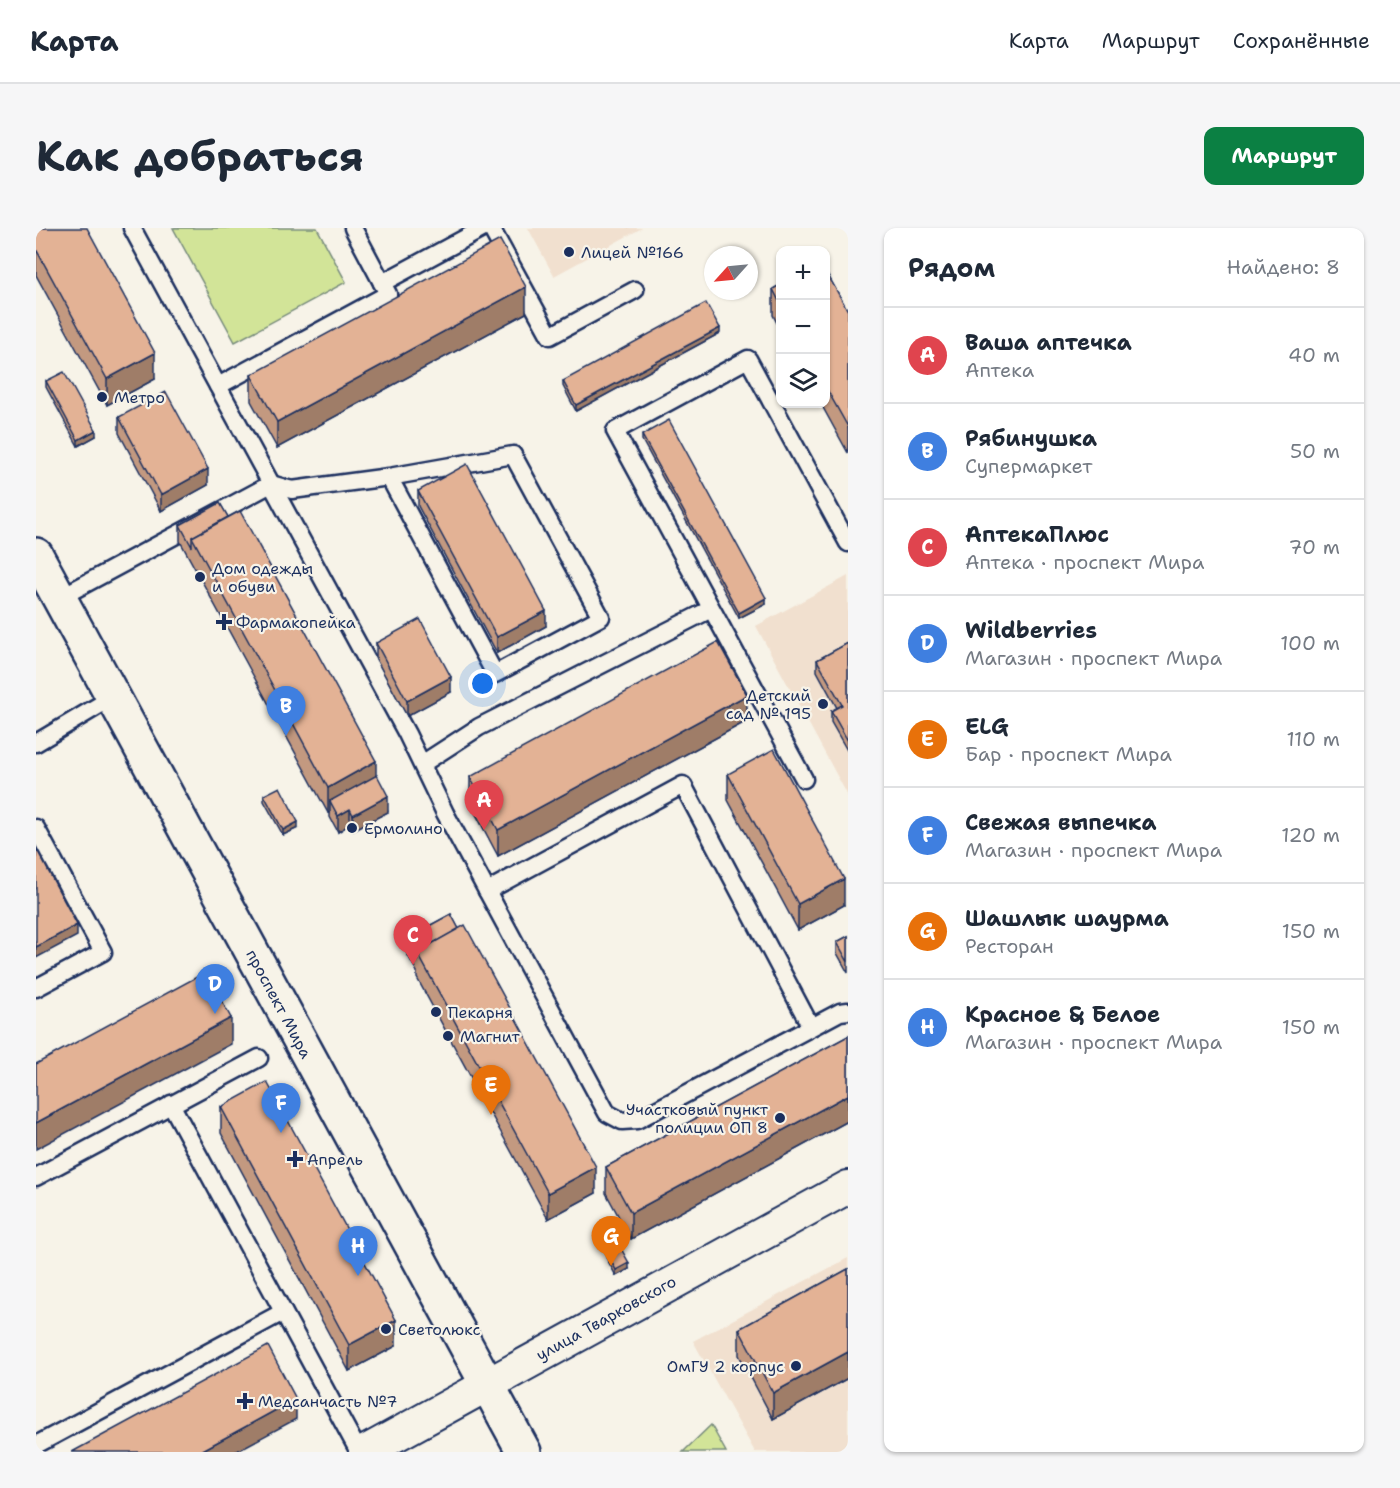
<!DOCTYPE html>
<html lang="ru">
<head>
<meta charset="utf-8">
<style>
	body { margin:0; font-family:"Shantell Sans",sans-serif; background:#f6f6f7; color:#1f2937 }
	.controls { position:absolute; right:18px; top:18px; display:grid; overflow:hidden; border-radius:12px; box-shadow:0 2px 4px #0004 }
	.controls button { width:54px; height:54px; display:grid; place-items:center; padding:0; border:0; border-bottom:2px solid #e0e1e3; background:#fff; color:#1f2937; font:30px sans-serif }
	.compass { position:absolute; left:668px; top:18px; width:54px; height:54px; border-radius:50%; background:#fff; box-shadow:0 2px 4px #0004; rotate:243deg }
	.you { position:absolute; left:447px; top:456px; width:21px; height:21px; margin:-15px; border:4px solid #fff; border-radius:50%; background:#1a73e8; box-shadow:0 0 0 9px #1a73e833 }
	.badge { display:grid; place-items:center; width:39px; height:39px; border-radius:50%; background:#0b8043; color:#fff; font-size:20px; font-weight:700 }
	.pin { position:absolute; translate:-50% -50px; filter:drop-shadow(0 2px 3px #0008) }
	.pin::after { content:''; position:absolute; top:32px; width:21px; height:18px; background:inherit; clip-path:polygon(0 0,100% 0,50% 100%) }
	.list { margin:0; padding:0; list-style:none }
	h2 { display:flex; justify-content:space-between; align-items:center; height:78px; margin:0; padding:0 24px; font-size:26px }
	h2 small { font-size:20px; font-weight:400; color:#747a83 }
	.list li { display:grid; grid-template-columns:39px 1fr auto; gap:18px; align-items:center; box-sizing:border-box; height:96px; padding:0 24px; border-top:2px solid #e0e1e3 }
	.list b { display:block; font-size:22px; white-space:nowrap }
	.list p { margin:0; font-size:20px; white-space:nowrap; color:#747a83 }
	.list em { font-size:20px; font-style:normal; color:#747a83 }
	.icon { flex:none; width:33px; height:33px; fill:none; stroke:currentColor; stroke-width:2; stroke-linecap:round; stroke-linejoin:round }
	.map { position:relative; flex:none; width:812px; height:1224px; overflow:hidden; border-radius:12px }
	header { display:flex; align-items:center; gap:36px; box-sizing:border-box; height:84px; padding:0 30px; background:#fff; border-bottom:2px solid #e0e1e3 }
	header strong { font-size:28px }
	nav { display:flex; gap:33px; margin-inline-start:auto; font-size:21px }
	.intro { display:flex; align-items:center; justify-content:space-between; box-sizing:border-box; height:144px; padding:0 36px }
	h1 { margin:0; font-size:42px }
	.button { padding:15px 27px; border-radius:12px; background:#0b8043; color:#fff; font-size:21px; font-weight:700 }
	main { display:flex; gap:36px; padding:0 36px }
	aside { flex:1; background:#fff; border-radius:12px; box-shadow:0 2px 4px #0004 }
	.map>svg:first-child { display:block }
	.built { fill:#f1e0cf }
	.green { fill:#d2e498; stroke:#768a7b; stroke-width:1.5 }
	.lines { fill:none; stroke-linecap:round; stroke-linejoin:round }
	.service-casing { stroke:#1b2f5e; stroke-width:21 }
	.minor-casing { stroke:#1b2f5e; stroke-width:36 }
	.secondary-casing { stroke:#1b2f5e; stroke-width:38 }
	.service { stroke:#f7f3e8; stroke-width:16 }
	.minor { stroke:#f7f3e8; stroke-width:32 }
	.secondary { stroke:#f7f3e8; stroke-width:33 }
	.wall { fill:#c39980; stroke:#1b2f5e; stroke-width:1.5 }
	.shaded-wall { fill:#9f7d68; stroke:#1b2f5e; stroke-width:1.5 }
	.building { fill:#e3b295; stroke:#1b2f5e; stroke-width:1.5 }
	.poi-dot { fill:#1b2f5e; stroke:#f7f3e8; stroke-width:2 }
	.labels { text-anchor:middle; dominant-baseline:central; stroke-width:4.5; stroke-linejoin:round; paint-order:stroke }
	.poi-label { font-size:16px; fill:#1b2f5e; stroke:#f7f3e8; text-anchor:start }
	.street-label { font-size:16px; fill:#1b2f5e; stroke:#f7f3e8 }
</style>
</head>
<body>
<header>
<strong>Карта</strong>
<nav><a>Карта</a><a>Маршрут</a><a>Сохранённые</a></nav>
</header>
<div class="intro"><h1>Как добраться</h1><a class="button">Маршрут</a></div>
<main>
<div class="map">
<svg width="812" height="1224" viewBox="0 0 812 1224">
	<rect width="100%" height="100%" fill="#f7f3e8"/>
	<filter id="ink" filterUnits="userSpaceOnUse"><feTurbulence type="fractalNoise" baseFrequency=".0167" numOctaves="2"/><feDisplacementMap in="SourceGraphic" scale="12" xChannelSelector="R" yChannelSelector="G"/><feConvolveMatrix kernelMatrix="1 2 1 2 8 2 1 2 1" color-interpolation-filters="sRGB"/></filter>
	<g filter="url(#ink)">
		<g class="built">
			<path d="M492,0H606L518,48Z"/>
			<path d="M812,348V568L720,398Z"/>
			<path d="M812,1030V1224H719L657,1113Z"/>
		</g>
		<g class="green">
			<path d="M137,0H281L310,54L199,114Z"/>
			<path d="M675,1197L690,1224H647Z"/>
		</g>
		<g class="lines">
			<defs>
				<g id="service">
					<path d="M96,0L371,506L409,585L571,885L586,893L601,892L804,784L812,783"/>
					<path d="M455,0L514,108L599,62"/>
					<path d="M346,55L448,0"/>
					<path d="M182,158L352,66L317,0"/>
					<path d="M23,370L235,256L256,262L353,249L477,227L565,389L459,446L353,249"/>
					<path d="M0,515L77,469"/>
					<path d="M386,536L443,499L675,381"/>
					<path d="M768,551L579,203L712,131L812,315"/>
					<path d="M0,600L67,724L0,760"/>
					<path d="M451,663L647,557L775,799"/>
					<path d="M135,876L323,1224"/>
					<path d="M0,949L223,830"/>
					<path d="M0,1217L247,1084"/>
				</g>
				<path id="minor" d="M329,1224L812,959"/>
				<path id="secondary" d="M0,327L488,1224"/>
			</defs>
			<use href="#service" class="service-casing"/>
			<use href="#minor" class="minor-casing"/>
			<use href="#secondary" class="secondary-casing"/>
			<use href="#service" class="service"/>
			<use href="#minor" class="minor"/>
			<use href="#secondary" class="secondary"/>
		</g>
		<g class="wall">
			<path d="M0,0L119,151L71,177L0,47Z"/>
			<path d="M789,42L812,83V225L785,176H789Z"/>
			<path d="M744,57V101L737,87V61Z"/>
			<path d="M490,85L241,220L215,173V147Z"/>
			<path d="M684,105L540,183L527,158V153Z"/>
			<path d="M10,153L60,208L42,218L10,159Z"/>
			<path d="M83,189L172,257L125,283L83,205Z"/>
			<path d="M606,207L730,376L703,390L606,212Z"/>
			<path d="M382,263L510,398L461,425L382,278Z"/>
			<path d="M184,275L340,548L352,584L317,602L314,596L302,604L294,589V585H292L144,313V297Z"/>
			<path d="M340,415L415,464L371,488L340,431Z"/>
			<path d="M812,415V524L795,494V483L801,480L781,443V432Z"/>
			<path d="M711,493L462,628L434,575V549Z"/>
			<path d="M692,546L808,677L762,702L692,572Z"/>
			<path d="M228,567L262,600L247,607L228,573Z"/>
			<path d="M415,686L560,965L512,991L381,750V744L369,722V711Z"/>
			<path d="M812,708V745L801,725V714Z"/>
			<path d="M812,808V893L595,1011L570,965V939Z"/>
			<path d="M185,879L360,1118L313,1143L185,905Z"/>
			<path d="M570,1024L593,1041L580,1048L570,1029Z"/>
			<path d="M812,1041V1150L737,1191L703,1127V1101Z"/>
		</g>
		<g class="shaded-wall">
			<path d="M490,59V85L241,220V194Z"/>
			<path d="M684,100V105L540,183V177Z"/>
			<path d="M119,125V151L71,177V151Z"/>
			<path d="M60,202V208L42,218V212Z"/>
			<path d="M172,241V257L125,283V267Z"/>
			<path d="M730,370V376L703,390V385Z"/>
			<path d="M510,383V398L461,425V409Z"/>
			<path d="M415,449V464L371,488V473Z"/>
			<path d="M711,467V493L462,628V602Z"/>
			<path d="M340,533V559L294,573V585H292V560Z"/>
			<path d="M352,568V584L317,602V587Z"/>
			<path d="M314,581V596L302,604V588Z"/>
			<path d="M262,594V600L247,607V602Z"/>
			<path d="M808,651V677L762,702V676Z"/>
			<path d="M41,697V708L0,730V719Z"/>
			<path d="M195,790V816L0,921V895Z"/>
			<path d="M812,867V893L595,1011V985Z"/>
			<path d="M560,939V965L512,991V965Z"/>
			<path d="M593,1035V1041L580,1048V1042Z"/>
			<path d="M360,1092V1118L313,1143V1117Z"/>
			<path d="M812,1124V1150L737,1191V1165Z"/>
			<path d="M260,1171V1191L199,1224H163Z"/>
		</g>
		<g class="building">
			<path d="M0,0H51L119,125L71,151L0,21Z"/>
			<path d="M464,12L490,59L241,194L215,147Z"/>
			<path d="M789,42L812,83V199L789,158Z"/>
			<path d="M744,57V75L737,61Z"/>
			<path d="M670,75L684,100L540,177L527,153Z"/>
			<path d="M28,144L60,202L42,212L10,153Z"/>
			<path d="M130,164L172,241L125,267L83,189Z"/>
			<path d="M633,192L730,370L703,385L606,207Z"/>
			<path d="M431,236L510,383L461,409L382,263Z"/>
			<path d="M184,275L192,289L156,309V319L144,297Z"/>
			<path d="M204,283L340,533L292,560L156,309Z"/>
			<path d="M384,391L415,449L371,473L340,415Z"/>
			<path d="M682,414L711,467L462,602L434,549Z"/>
			<path d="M812,415V513L795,483L806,477L781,432Z"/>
			<path d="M738,521L808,651L762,676L692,546Z"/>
			<path d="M341,547L352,568L317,587L314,581L302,588L294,573Z"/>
			<path d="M244,559L262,594L247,602L228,567Z"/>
			<path d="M0,620L41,697L0,719Z"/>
			<path d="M415,686L423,701L381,724V733L369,711Z"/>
			<path d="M429,697L560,939L512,965L381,724Z"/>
			<path d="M812,708V734L801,714Z"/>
			<path d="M170,744L195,790L0,895V836Z"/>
			<path d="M812,808V867L595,985L570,939Z"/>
			<path d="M231,854L360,1092L313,1117L185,879Z"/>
			<path d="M583,1017L593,1035L580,1042L570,1024Z"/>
			<path d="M812,1041V1124L737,1165L703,1101Z"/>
			<path d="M232,1118L260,1171L163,1224H36Z"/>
		</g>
	</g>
	<g class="poi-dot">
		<circle cx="533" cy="24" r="6"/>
		<circle cx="66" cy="169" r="6"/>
		<circle cx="164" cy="349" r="6"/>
		<path d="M185 385h6v6h6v6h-6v6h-6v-6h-6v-6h6z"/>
		<circle cx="787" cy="476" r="6"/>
		<circle cx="316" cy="600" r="6"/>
		<circle cx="400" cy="784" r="6"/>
		<circle cx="412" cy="808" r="6"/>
		<circle cx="744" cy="890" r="6"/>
		<path d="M256 922h6v6h6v6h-6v6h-6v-6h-6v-6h6z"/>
		<circle cx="350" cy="1101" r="6"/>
		<circle cx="760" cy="1138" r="6"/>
		<path d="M206 1164h6v6h6v6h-6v6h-6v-6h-6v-6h6z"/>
	</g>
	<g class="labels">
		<g class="poi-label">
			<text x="545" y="24">Лицей №166</text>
			<text x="78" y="169">Метро</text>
			<text x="176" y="340">Дом одежды<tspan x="176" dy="18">и обуви</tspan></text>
			<text x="200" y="394">Фармакопейка</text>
			<text x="775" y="467" text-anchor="end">Детский<tspan x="775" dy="18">сад № 195</tspan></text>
			<text x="328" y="600">Ермолино</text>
			<text x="412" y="784">Пекарня</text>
			<text x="424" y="808">Магнит</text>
			<text x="732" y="881" text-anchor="end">Участковый пункт<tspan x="732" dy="18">полиции ОП 8</tspan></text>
			<text x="271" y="931">Апрель</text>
			<text x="362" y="1101">Светолюкс</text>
			<text x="748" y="1138" text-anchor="end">ОмГУ 2 корпус</text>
			<text x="222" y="1173">Медсанчасть №7</text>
		</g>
		<g class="street-label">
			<text transform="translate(243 776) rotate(62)">проспект Мира</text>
			<text transform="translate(570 1090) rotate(-29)">улица Тварковского</text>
		</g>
	</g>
</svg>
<div class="controls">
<button>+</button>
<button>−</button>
<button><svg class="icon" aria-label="layers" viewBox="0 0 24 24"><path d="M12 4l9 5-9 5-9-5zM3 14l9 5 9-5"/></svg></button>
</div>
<svg class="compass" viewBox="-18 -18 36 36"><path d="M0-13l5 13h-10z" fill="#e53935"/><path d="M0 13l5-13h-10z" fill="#747a83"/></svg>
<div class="you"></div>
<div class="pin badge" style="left:448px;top:602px;background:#e0444e">A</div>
<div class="pin badge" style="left:250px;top:508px;background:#3f7fe0">B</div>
<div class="pin badge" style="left:377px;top:737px;background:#e0444e">C</div>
<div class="pin badge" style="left:179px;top:786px;background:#3f7fe0">D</div>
<div class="pin badge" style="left:455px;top:887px;background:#e8710a">E</div>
<div class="pin badge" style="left:245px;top:905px;background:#3f7fe0">F</div>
<div class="pin badge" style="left:575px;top:1038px;background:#e8710a">G</div>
<div class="pin badge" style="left:322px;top:1048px;background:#3f7fe0">H</div>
</div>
<aside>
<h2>Рядом<small>Найдено: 8</small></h2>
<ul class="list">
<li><span class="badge" style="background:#e0444e">A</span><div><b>Ваша аптечка</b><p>Аптека</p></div><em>40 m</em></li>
<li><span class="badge" style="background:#3f7fe0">B</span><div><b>Рябинушка</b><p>Супермаркет</p></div><em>50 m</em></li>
<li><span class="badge" style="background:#e0444e">C</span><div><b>АптекаПлюс</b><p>Аптека · проспект Мира</p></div><em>70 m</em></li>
<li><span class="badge" style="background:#3f7fe0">D</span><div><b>Wildberries</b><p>Магазин · проспект Мира</p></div><em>100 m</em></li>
<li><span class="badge" style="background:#e8710a">E</span><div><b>ELG</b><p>Бар · проспект Мира</p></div><em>110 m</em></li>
<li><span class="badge" style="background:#3f7fe0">F</span><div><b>Свежая выпечка</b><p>Магазин · проспект Мира</p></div><em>120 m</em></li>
<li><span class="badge" style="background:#e8710a">G</span><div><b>Шашлык шаурма</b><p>Ресторан</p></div><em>150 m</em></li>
<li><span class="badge" style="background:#3f7fe0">H</span><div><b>Красное &amp; Белое</b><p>Магазин · проспект Мира</p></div><em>150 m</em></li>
</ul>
</aside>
</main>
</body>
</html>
